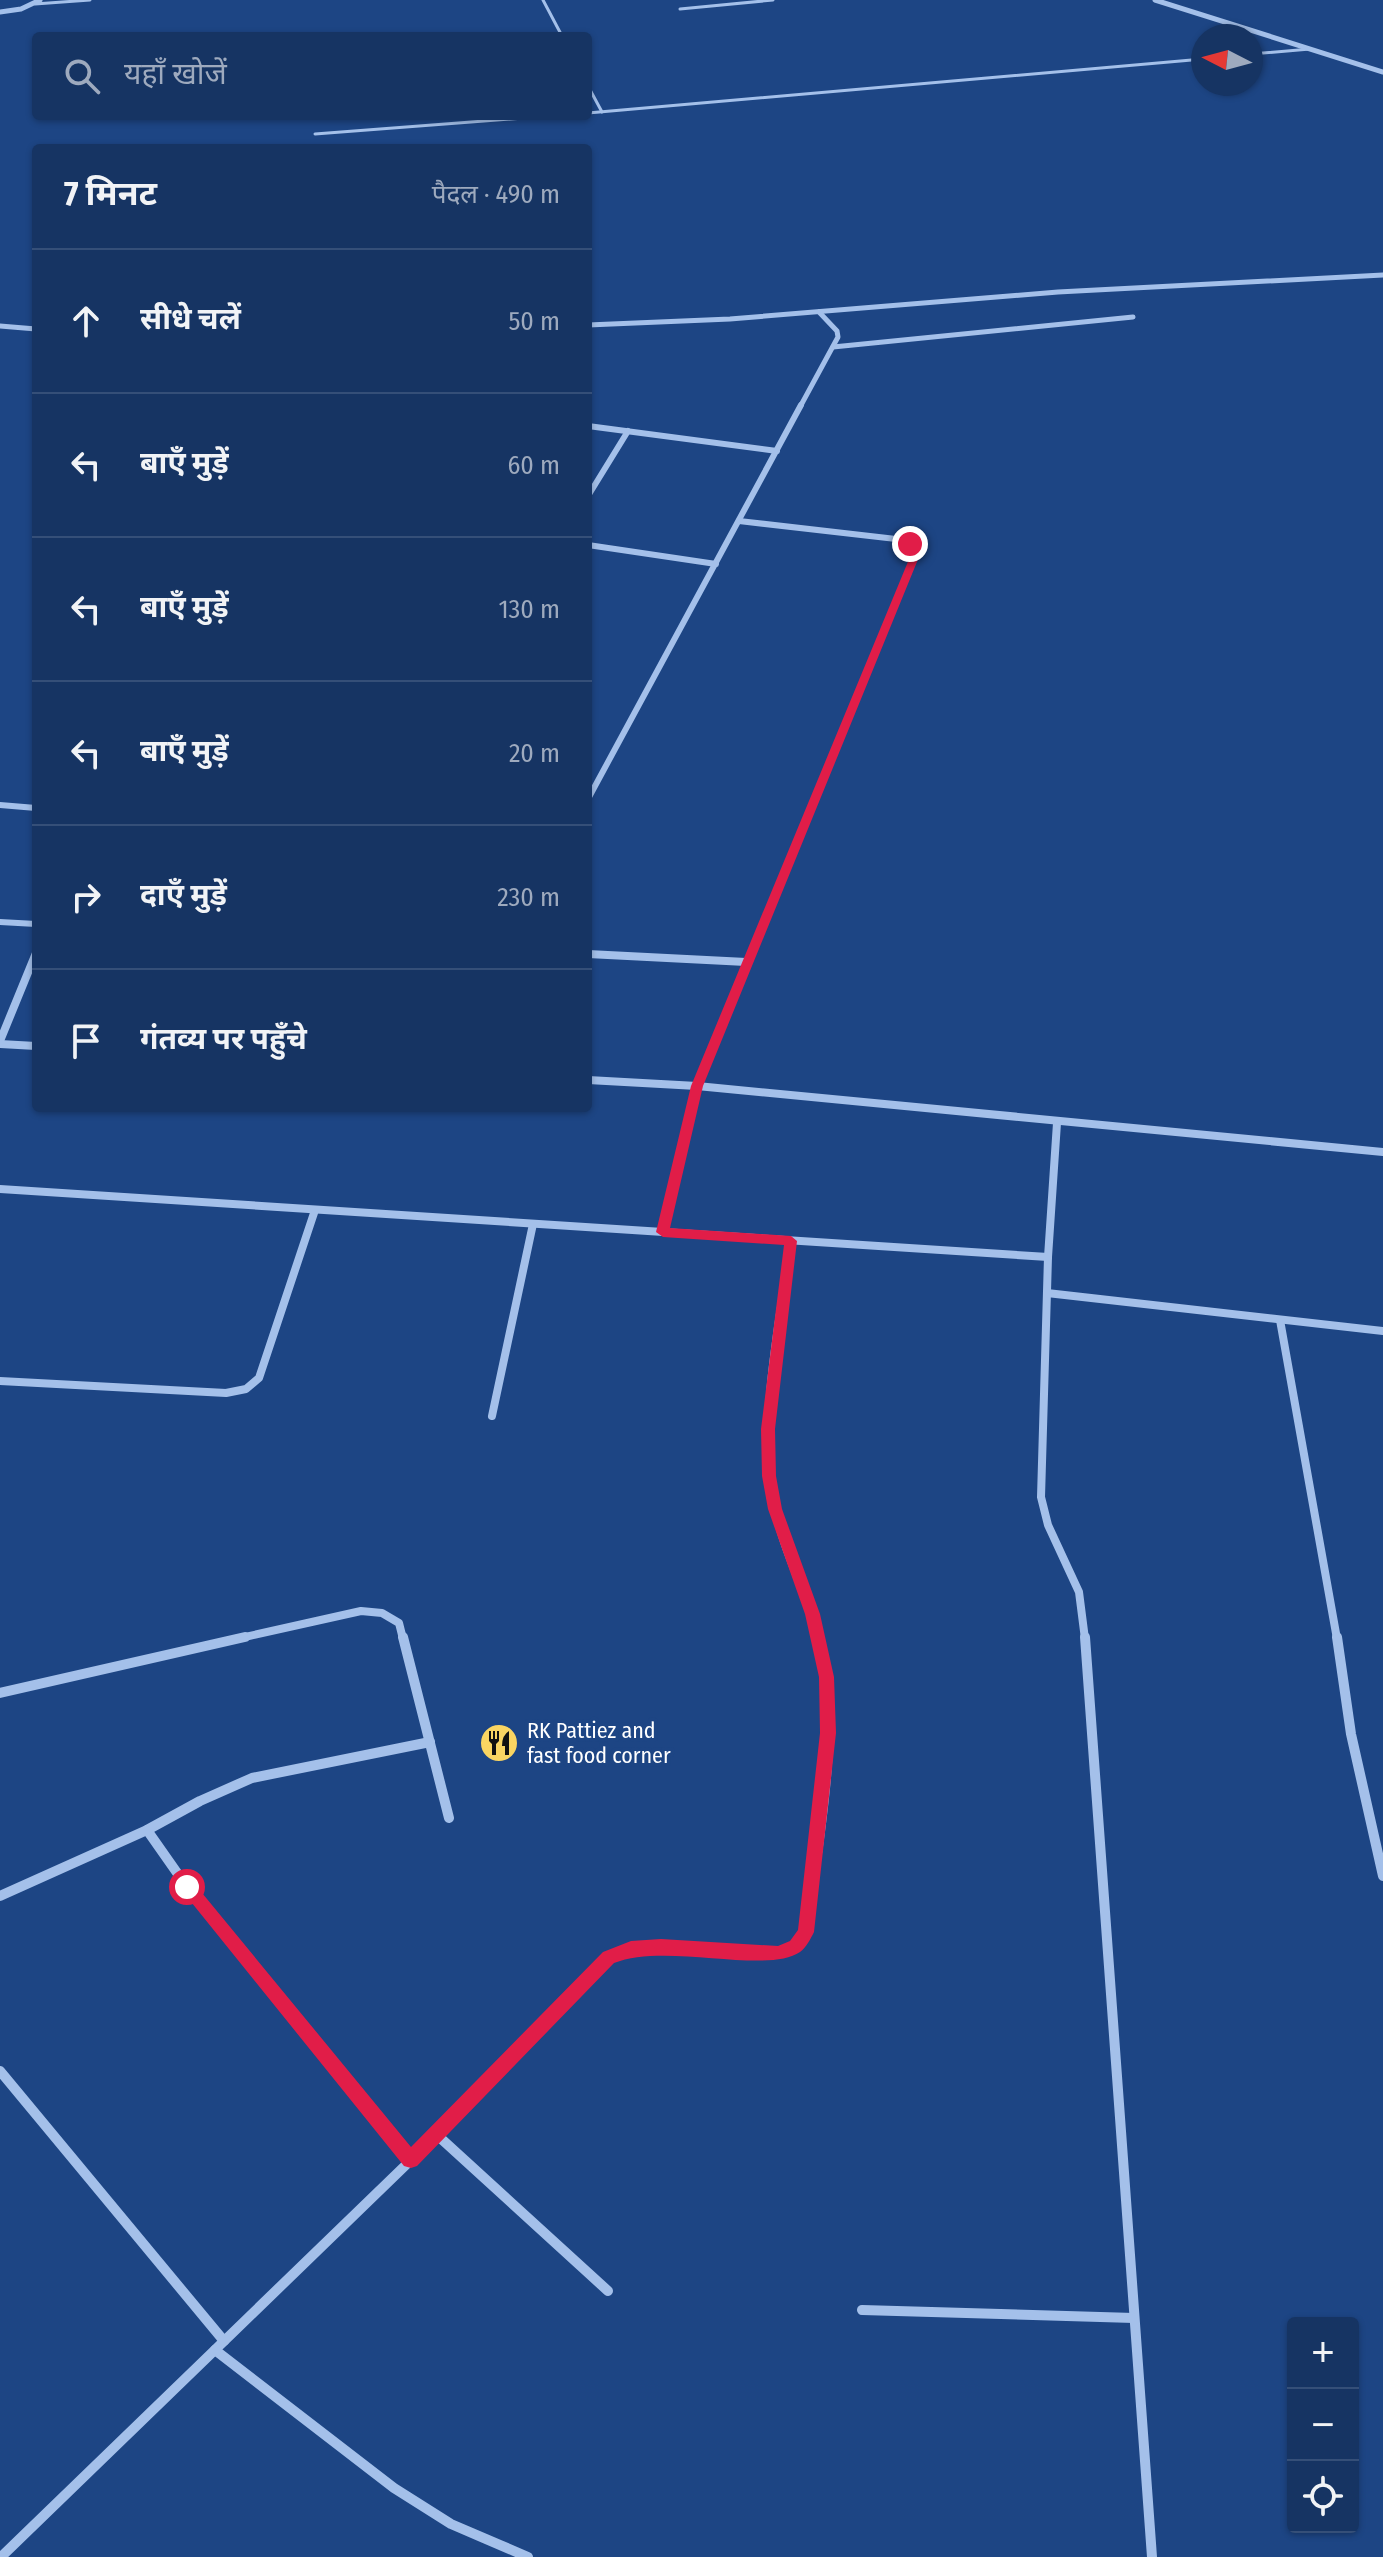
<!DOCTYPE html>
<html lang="hi">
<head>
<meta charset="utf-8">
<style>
	body { margin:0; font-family:"Fira Sans Condensed","Noto Sans Devanagari",sans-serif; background:#233f6c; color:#f1f3f6 }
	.controls { position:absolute; right:24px; bottom:24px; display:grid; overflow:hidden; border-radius:8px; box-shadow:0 2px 6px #0004 }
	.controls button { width:72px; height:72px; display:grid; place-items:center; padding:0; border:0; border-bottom:2px solid #354f78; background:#163463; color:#f1f3f6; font:40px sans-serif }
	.compass { position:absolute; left:1191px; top:24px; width:72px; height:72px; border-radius:50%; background:#163463; box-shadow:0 2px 6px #0004; rotate:276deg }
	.stop { position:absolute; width:24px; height:24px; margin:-18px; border:6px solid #e11d48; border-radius:50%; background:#fff }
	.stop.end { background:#e11d48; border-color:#fff; box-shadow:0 2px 8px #0008 }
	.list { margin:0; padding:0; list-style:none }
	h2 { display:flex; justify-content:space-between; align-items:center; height:104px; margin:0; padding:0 32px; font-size:34px }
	h2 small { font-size:26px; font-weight:400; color:#9eaabe }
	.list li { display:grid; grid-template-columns:52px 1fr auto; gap:24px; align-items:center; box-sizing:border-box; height:144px; padding:0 32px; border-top:2px solid #354f78 }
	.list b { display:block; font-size:30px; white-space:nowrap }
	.list em { font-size:26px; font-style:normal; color:#9eaabe }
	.icon { flex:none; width:44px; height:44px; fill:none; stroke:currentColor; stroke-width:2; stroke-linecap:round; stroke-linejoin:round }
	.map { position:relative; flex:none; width:1383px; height:2557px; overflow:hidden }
	.search { position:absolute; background:#163463; box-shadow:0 2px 6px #0004; left:32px; top:32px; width:560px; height:88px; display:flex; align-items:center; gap:20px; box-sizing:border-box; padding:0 28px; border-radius:8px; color:#9eaabe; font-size:30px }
	.panel { position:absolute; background:#163463; box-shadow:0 2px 6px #0004; left:32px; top:144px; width:560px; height:968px; border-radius:8px }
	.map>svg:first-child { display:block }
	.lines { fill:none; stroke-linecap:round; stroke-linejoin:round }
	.lane { stroke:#a4c0ea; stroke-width:3 }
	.street-far3 { stroke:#a4c0ea; stroke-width:5 }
	.street-far2 { stroke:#a4c0ea; stroke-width:6 }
	.street-far1 { stroke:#a4c0ea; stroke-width:8 }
	.street { stroke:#a4c0ea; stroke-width:10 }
	.route { fill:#e11d48 }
	.labels { text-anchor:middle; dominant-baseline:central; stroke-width:8; stroke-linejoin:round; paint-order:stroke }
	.poi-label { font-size:22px; fill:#fff; stroke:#1d4584; text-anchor:start }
</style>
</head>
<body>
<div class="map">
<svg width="1383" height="2557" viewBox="0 0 1383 2557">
	<rect width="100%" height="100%" fill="#1d4584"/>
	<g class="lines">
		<g class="lane">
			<path d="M543,0L562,36"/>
			<path d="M35,4L90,0"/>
			<path d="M680,9L773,0"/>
			<path d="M1251,54L1310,49"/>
			<path d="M588,86L602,112"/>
			<path d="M588,113L1203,59"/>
			<path d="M315,134L549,116"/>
		</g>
		<g class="street-far3">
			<path d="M1155,0L1383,72"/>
			<path d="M0,12L21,9L40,0"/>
			<path d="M588,325L730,319L1058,292L1383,275"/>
			<path d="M0,326L36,329"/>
			<path d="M833,347L1133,317"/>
			<path d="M800,407L838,337L837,331L819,312"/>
		</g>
		<g class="street-far2">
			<path d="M588,426L777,451"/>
			<path d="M588,496L628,431"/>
			<path d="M739,521L896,539L910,544L917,552L757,940"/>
			<path d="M588,545L716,564"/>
			<path d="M588,799L801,405"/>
			<path d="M0,805L36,808"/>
			<path d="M0,922L36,924"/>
		</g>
		<g class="street-far1">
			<path d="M588,954L746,962"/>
			<path d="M0,1041L36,953"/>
			<path d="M0,1044L36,1046"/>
			<path d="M588,1080L697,1086L1383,1152"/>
			<path d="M1057,1123L1048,1257L1041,1497L1048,1525L1079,1592L1085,1639"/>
			<path d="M0,1189L1048,1257"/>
			<path d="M663,1232L697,1086L758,938"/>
			<path d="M791,1241C779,1327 758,1418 774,1505C783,1551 807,1594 818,1639"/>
			<path d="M1047,1293L1383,1331"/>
			<path d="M1280,1320L1337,1639"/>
			<path d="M0,1381L226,1393L246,1389L259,1378L315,1210"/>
			<path d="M492,1416L533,1224"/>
			<path d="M236,1639L361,1611L382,1613L399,1623L403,1639"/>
		</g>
		<g class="street">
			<path d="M403,1637L449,1818"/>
			<path d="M1085,1637L1152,2557"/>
			<path d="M1337,1637L1351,1734L1383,1876"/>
			<path d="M0,1693L245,1637"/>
			<path d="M147,1830L187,1887L411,2160"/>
			<path d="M0,1896L147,1830L200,1801L252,1778L430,1742"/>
			<path d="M0,2071L224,2341"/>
			<path d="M436,2134L608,2291"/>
			<path d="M862,2310L1134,2318"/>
			<path d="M215,2350L394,2488L451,2524L528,2557"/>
			<path d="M1,2557L411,2160L608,1957L628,1951L670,1946L779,1953L796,1946L806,1932C818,1836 842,1733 818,1637"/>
		</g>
	</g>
	<path class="route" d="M907,542H914L921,552L703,1086L670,1228L791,1236L797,1241L775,1429L776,1476L782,1509L820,1614L834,1677L836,1733L814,1932C811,1938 806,1948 800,1952C766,1975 666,1942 614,1963L417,2166L411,2168L404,2166L179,1887L182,1882H193L411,2147L603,1952L631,1941L661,1939L778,1946L790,1941L798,1930L820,1733L819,1677L805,1614L768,1509L762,1476L761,1429L784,1245L663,1237L656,1232L691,1086L912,552Z"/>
	<defs>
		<symbol id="restaurant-disc" viewBox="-11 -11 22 22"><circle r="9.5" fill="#fad562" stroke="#1d4584"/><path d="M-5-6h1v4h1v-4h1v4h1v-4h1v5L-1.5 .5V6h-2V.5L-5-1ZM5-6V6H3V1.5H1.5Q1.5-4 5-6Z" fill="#111"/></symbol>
	</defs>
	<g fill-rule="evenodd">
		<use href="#restaurant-disc" x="477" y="1721" width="44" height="44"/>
	</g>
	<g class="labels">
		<g class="poi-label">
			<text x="527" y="1730">RK Pattiez and<tspan x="527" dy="25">fast food corner</tspan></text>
		</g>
	</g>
</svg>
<div class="controls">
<button>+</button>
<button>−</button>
<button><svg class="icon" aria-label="locate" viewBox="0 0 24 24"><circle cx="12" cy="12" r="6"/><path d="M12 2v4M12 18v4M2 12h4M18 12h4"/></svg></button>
</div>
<svg class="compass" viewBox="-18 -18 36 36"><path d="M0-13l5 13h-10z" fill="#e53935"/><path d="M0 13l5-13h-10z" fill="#9eaabe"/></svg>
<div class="stop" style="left:187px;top:1887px"></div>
<div class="stop end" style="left:910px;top:544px"></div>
<div class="search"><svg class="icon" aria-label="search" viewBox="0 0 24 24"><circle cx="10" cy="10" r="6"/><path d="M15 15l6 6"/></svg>यहाँ खोजें</div>
<section class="panel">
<h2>7 मिनट<small>पैदल · 490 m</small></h2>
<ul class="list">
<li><svg class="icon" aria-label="ahead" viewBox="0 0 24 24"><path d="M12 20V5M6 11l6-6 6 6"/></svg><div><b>सीधे चलें</b></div><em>50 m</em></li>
<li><svg class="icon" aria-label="left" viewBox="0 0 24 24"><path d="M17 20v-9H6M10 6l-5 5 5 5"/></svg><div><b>बाएँ मुड़ें</b></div><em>60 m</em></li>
<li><svg class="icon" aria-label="left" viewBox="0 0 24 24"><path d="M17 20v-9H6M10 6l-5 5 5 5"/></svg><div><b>बाएँ मुड़ें</b></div><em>130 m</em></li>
<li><svg class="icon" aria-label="left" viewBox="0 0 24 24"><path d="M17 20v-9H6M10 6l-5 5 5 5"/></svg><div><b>बाएँ मुड़ें</b></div><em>20 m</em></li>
<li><svg class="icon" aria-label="right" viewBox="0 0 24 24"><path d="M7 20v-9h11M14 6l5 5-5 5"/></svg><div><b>दाएँ मुड़ें</b></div><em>230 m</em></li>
<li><svg class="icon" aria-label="arrive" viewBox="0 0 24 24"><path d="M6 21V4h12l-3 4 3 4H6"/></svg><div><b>गंतव्य पर पहुँचे</b></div></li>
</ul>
</section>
</div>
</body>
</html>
